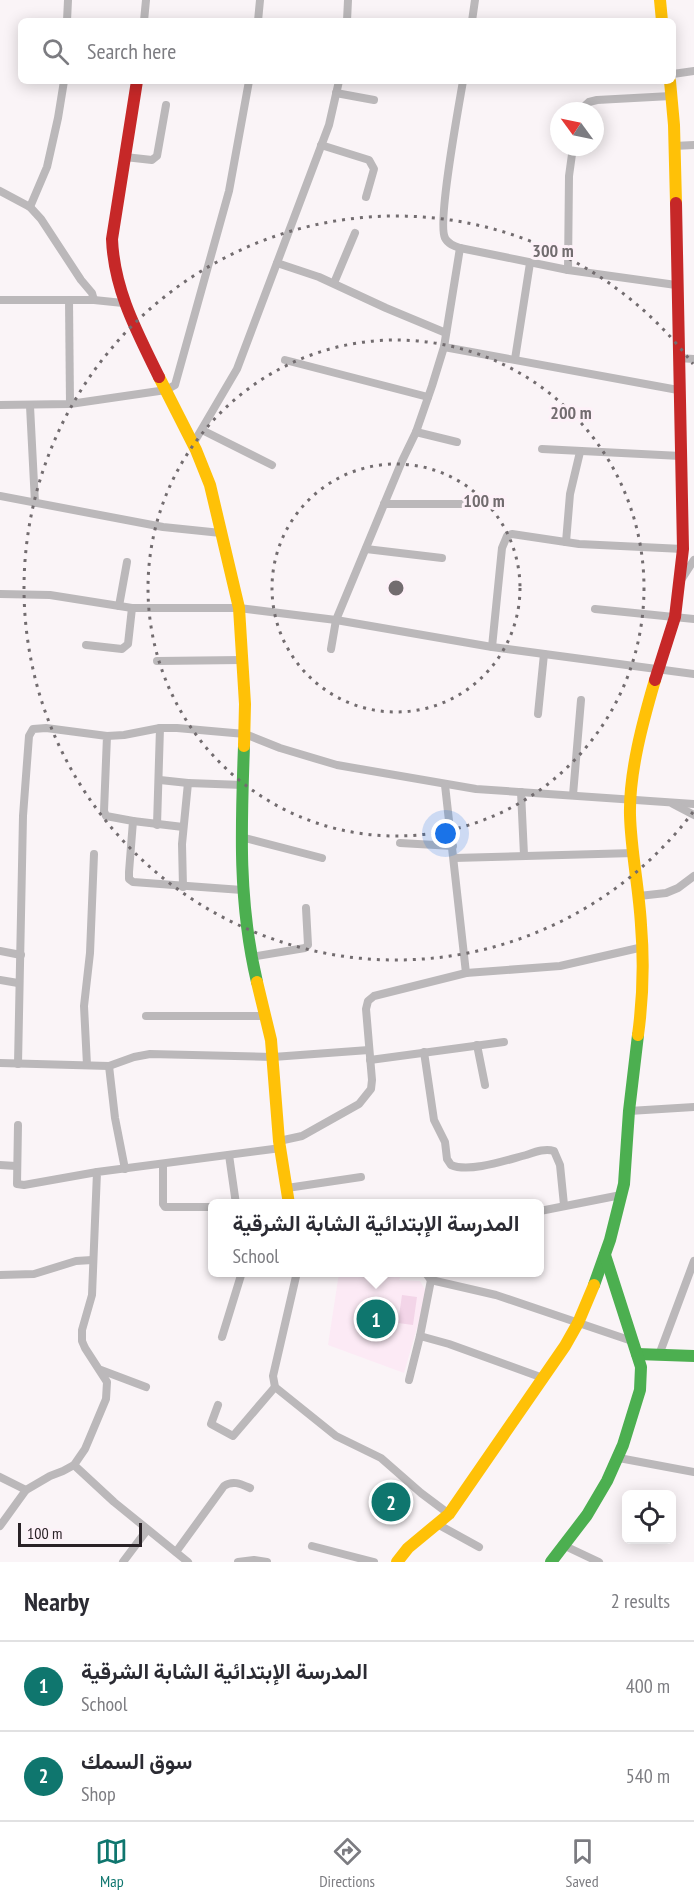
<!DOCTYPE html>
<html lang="en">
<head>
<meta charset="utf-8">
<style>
	body { margin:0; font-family:"PT Sans Narrow",Vazirmatn,sans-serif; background:#f2f2f3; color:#2b2b33 }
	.controls { position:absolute; right:18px; bottom:18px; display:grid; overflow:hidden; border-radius:9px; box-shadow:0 3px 15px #0003 }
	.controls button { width:54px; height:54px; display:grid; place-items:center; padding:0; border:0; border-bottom:2px solid #e1e1e2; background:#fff; color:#2b2b33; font:30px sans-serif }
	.compass { position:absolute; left:550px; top:102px; width:54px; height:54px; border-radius:50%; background:#fff; box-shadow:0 3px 15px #0003; rotate:303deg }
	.scale { position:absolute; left:18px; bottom:15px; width:124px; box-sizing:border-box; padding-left:6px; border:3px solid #292226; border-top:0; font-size:16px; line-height:21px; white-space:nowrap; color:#292226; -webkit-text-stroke:4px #fdf1f8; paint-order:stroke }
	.you { position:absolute; left:446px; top:834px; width:21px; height:21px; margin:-15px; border:4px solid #fff; border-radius:50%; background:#1a73e8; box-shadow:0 0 0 9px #1a73e833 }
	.badge { display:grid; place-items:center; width:39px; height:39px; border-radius:50%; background:#0f766e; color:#fff; font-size:20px; font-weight:700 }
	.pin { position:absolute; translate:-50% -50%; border:3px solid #fff; box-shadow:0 2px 6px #0006 }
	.popup { position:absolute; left:208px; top:1199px; width:336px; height:78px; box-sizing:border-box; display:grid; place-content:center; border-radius:9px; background:#fff; filter:drop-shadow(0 2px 4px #0005); font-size:20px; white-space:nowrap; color:#7c7c81 }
	.popup b { font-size:22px; color:#2b2b33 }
	.popup::after { content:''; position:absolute; left:50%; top:100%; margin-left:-12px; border:12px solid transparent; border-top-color:#fff }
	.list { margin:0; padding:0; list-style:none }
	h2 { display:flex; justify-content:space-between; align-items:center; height:78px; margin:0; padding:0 24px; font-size:26px }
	h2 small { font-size:20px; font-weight:400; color:#7c7c81 }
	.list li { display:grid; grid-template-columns:39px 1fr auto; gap:18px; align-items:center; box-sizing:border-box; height:90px; padding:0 24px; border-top:2px solid #e1e1e2 }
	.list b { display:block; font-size:22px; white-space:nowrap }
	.list p { margin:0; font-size:20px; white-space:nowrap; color:#7c7c81 }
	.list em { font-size:20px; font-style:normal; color:#7c7c81 }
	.icon { flex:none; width:33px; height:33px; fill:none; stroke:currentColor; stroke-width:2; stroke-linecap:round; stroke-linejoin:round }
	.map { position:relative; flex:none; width:694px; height:1562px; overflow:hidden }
	.search { position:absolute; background:#fff; box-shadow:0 3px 15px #0003; left:18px; right:18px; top:18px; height:66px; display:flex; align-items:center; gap:15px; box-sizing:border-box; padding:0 21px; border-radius:9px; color:#7c7c81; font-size:22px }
	.sheet { height:258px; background:#fff }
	nav { display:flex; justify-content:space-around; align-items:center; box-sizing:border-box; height:84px; border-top:2px solid #e1e1e2; background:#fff; font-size:16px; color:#7c7c81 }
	nav a { display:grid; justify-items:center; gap:3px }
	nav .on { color:#0f766e }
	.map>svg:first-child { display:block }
	.built { fill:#fceaf5 }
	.green { fill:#f3d5e8 }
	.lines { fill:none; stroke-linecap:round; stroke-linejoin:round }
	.street { stroke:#bbb8ba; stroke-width:8 }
	.fast { stroke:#4caf50; stroke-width:12 }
	.slow { stroke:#ffc107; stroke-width:12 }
	.jam { stroke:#c62828; stroke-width:12 }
	.ring { fill:none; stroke:#726c6f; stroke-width:3; stroke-dasharray:3 6 }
	.centre { fill:#726c6f; stroke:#fdf1f8; stroke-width:3 }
	.ring-label { font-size:18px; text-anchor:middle; font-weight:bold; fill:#726c6f; stroke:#fdf1f8; stroke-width:6; stroke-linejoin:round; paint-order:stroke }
</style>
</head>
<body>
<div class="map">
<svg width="694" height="1562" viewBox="0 0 694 1562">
	<rect width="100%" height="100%" fill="#faf4f7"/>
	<path class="built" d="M339,1273H402L399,1280L420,1281L427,1293L404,1373L328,1345Z"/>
	<path class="green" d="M402,1295L417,1297L413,1325L398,1323Z"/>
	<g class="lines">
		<g class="street">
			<path d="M67,21L68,0"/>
			<path d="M144,21L146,0"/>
			<path d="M258,21L260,0"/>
			<path d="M347,21L348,0"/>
			<path d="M472,21L475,0"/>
			<path d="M673,74L694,71"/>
			<path d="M463,81C459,105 437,223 445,238C448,244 454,246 460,248L568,270L676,285"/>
			<path d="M336,93L374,100"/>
			<path d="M579,111L589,102L597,100L671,96"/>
			<path d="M321,145L369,160L374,169L366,197"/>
			<path d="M674,146L694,145"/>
			<path d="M125,157L152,160L157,156L166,105"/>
			<path d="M0,191L30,207L41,219L81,280L92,293L94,300"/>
			<path d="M30,207L47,167L58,118L64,81"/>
			<path d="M277,263L319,277L386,308L446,333"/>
			<path d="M568,270L569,176L573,147"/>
			<path d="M334,283L355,233"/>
			<path d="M0,300H94L123,303"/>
			<path d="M69,300L70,404"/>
			<path d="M444,347L678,390"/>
			<path d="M678,358L694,359"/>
			<path d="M515,359L530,263"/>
			<path d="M285,360L428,397"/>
			<path d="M0,405L70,404L166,390L175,385L229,191L249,81"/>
			<path d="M30,406L35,503"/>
			<path d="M202,430L272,465"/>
			<path d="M416,432L457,442"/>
			<path d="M193,444L237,369L329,125L339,81"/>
			<path d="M542,449L681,456"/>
			<path d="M0,496L163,527L221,533"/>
			<path d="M384,504H464"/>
			<path d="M566,542L570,494L580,452"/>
			<path d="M366,549L442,558"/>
			<path d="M681,580L694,560"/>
			<path d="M0,594L50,595L132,608H239L336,620L492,647L694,674"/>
			<path d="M119,606L127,562"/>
			<path d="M595,609L694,619"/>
			<path d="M86,645L122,649L128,644L132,608"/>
			<path d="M492,647L502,548L507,536L512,534L579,544L683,549"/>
			<path d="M331,649L336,620L402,461L416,432L432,386L444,347L460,248"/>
			<path d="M157,661L242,660"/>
			<path d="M538,714L544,654"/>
			<path d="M107,736L124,735L160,728H177L245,734L280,748L337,765L476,789L694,804"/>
			<path d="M160,780L188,783"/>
			<path d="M445,785L466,973"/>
			<path d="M521,792L524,855"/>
			<path d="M573,795L581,700"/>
			<path d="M673,804L694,815"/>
			<path d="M133,821L183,827"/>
			<path d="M157,825L160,728"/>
			<path d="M241,837L322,858"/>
			<path d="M400,843L453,846"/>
			<path d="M454,858L634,853"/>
			<path d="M183,887L182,844L188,783L243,785"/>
			<path d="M639,896L666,893L678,888L694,876"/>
			<path d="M0,951L21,955"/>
			<path d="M251,957L305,948L308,945L306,908"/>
			<path d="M0,980L18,983"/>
			<path d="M146,1016H266"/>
			<path d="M477,1045L485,1085"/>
			<path d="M424,1052L434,1120L445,1142L447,1159L451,1165C469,1173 507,1160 526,1155C535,1152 545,1148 554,1151L560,1165L564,1205"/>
			<path d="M370,1060L504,1042"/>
			<path d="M0,1063L109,1066L134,1057L150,1054L273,1057L369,1050"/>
			<path d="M18,1064L23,816L29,736L33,729L46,728L107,736L104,811L106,816L133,821L129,872V879L133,882L242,890"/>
			<path d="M87,1065L84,1006L90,953L94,854"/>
			<path d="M109,1066L115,1118L125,1169"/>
			<path d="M629,1111L694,1107"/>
			<path d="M18,1125L17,1184L24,1185L97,1172"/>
			<path d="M279,1141L302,1136L359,1104L371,1089L372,1080L366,1009L368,1001L374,996L466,973L560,966L643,947"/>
			<path d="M229,1155L236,1204"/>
			<path d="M163,1164V1204L165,1207H212"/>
			<path d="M0,1165L16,1166"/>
			<path d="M287,1188L361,1177"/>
			<path d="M540,1211L621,1195"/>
			<path d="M297,1272L273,1376L275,1387L336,1436L381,1458L421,1493L449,1514"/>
			<path d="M425,1272L431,1280L496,1295L632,1341"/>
			<path d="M0,1275L34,1274L76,1261L92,1260"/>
			<path d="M420,1336L449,1344L543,1378"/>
			<path d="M222,1337L242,1272"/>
			<path d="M659,1355L694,1261"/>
			<path d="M101,1370L146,1387"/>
			<path d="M409,1380L420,1336L431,1280"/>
			<path d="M218,1405L211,1424L233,1436L275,1387"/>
			<path d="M619,1458L694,1472"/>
			<path d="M74,1465L114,1502L188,1562"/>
			<path d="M0,1477L26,1490"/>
			<path d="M439,1525L479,1547"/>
			<path d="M0,1526L26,1490L50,1476L63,1471L74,1465L85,1449L106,1399L107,1382L85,1348L82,1341V1330L92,1295L97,1172L281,1148"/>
			<path d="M312,1546L374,1562"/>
			<path d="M565,1546L599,1562"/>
			<path d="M176,1552L224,1486C233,1480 241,1484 250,1488"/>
			<path d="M123,1562L147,1530"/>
			<path d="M238,1562L254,1560L267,1562"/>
		</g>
		<g class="fast">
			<path d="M244,746C241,827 238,902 257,982"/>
			<path d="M594,1285L610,1240L624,1184L629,1111L638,1035"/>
			<path d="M637,1354L694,1356"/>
			<path d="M551,1562L587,1515L607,1481L623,1445L640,1390L641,1367L605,1255"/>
		</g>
		<g class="slow">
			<path d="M660,0L662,21"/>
			<path d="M670,81L674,125L676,203"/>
			<path d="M159,377L196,450L210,485L239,608L245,704L244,746"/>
			<path d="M257,982L271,1040L279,1141L289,1204"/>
			<path d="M638,1035C643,998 644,961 641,925C639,888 631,852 630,815C629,772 643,721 655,680"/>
			<path d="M397,1562L408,1548L449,1514L565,1346L578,1323L594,1285"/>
		</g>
		<g class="jam">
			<path d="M137,81L112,239C114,290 137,332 159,377"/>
			<path d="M655,680L675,617L683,549L676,203"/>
		</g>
	</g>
	<g class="ring">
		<circle cx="396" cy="588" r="124"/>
		<circle cx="396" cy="588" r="248"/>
		<path d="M693 812A372 372 0 1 1 693 364"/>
	</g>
	<circle cx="396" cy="588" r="9" class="centre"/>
	<g class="ring-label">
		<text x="553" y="257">300 m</text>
		<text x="571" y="419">200 m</text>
		<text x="484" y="507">100 m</text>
	</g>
</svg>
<div class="controls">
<button><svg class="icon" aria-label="locate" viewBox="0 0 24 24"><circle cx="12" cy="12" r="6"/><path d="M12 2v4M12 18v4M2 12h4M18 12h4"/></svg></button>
</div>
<svg class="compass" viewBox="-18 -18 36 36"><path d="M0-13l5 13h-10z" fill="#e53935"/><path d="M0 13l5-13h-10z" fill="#7c7c81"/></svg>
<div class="scale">100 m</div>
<div class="you"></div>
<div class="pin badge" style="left:376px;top:1319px">1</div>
<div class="popup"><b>المدرسة الإبتدائية الشابة الشرقية</b>School</div>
<div class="pin badge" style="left:391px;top:1502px">2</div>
<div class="search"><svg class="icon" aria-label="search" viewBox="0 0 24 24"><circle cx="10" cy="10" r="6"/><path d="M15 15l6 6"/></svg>Search here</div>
</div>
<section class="sheet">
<h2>Nearby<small>2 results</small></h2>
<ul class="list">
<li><span class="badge">1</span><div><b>المدرسة الإبتدائية الشابة الشرقية</b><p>School</p></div><em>400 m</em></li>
<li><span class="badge">2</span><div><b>سوق السمك</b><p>Shop</p></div><em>540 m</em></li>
</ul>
</section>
<nav>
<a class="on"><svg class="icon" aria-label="map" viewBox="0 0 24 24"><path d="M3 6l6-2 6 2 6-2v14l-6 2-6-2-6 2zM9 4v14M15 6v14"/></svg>Map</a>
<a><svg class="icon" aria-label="directions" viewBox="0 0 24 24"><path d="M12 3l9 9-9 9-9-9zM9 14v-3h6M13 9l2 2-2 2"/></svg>Directions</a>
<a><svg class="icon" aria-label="saved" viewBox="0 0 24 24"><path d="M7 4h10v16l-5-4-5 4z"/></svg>Saved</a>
</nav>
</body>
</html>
